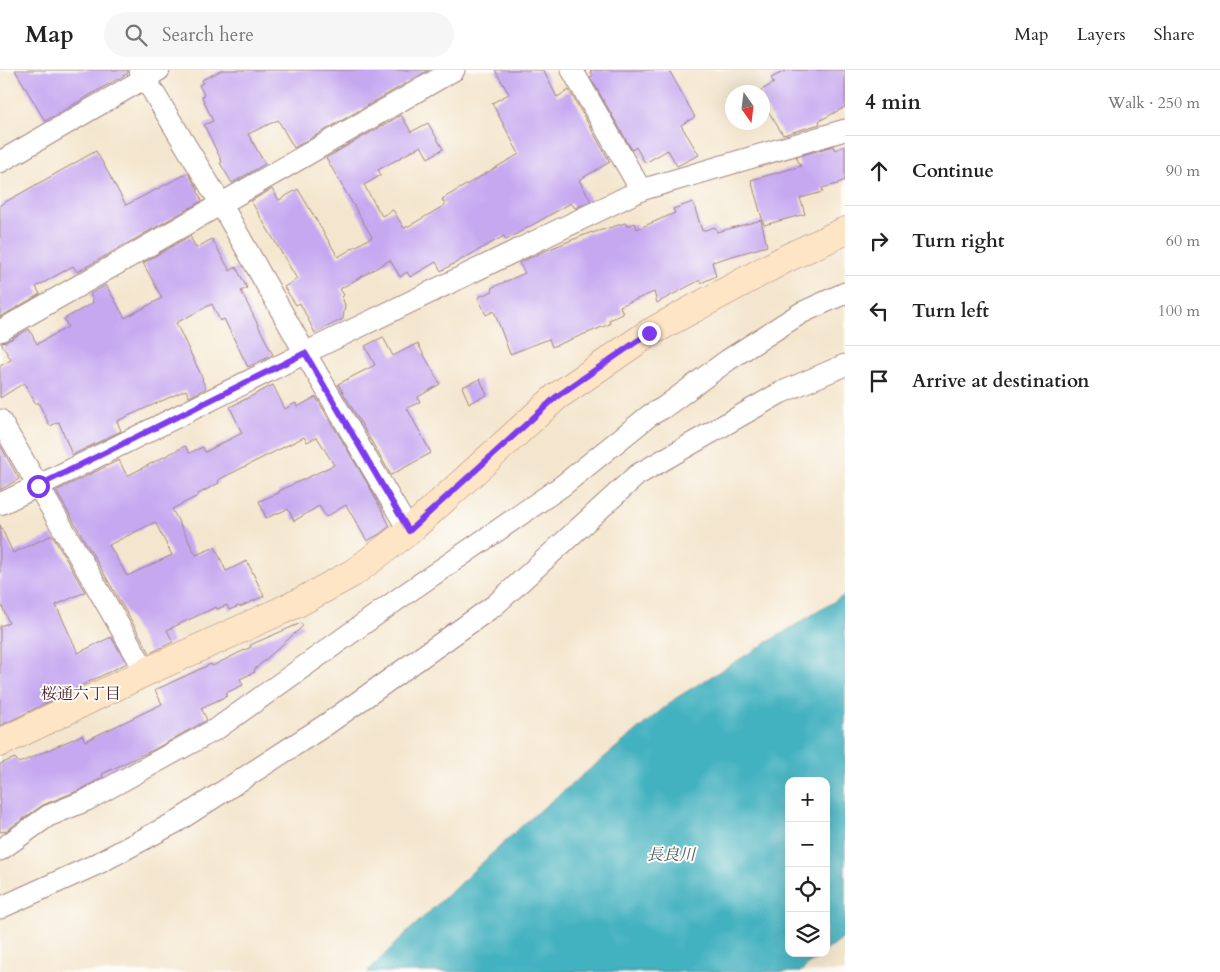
<!DOCTYPE html>
<html lang="en">
<head>
<meta charset="utf-8">
<style>
	body { margin:0; font-family:Cardo,"Noto Serif JP",serif; background:#f6f6f6; color:#222 }
	.controls { position:absolute; right:15px; bottom:15px; display:grid; overflow:hidden; border-radius:10px; box-shadow:0 5px 20px #0002 }
	.controls button { width:45px; height:45px; display:grid; place-items:center; padding:0; border:0; border-bottom:1px solid #e0e0e0; background:#fff; color:#222; font:25px sans-serif }
	.compass { position:absolute; left:725px; top:15px; width:45px; height:45px; border-radius:50%; background:#fff; box-shadow:0 5px 20px #0002; rotate:166deg }
	.stop { position:absolute; width:15px; height:15px; margin:-11px; border:4px solid #7c3aed; border-radius:50%; background:#fff }
	.stop.end { background:#7c3aed; border-color:#fff; box-shadow:0 1px 5px #0008 }
	.list { margin:0; padding:0; list-style:none }
	h2 { display:flex; justify-content:space-between; align-items:center; height:65px; margin:0; padding:0 20px; font-size:21px }
	h2 small { font-size:16px; font-weight:400; color:#767676 }
	.list li { display:grid; grid-template-columns:32px 1fr auto; gap:15px; align-items:center; box-sizing:border-box; height:70px; padding:0 20px; border-top:1px solid #e0e0e0 }
	.list b { display:block; font-size:19px; white-space:nowrap }
	.list em { font-size:16px; font-style:normal; color:#767676 }
	.icon { flex:none; width:28px; height:28px; fill:none; stroke:currentColor; stroke-width:2; stroke-linecap:round; stroke-linejoin:round }
	.map { position:relative; flex:none; width:845px; height:902px; overflow:hidden }
	header { display:flex; align-items:center; gap:30px; box-sizing:border-box; height:70px; padding:0 25px; background:#fff; border-bottom:1px solid #e0e0e0 }
	header strong { font-size:24px }
	nav { display:flex; gap:28px; margin-inline-start:auto; font-size:18px }
	.search { width:350px; height:45px; background:#f6f6f6; display:flex; align-items:center; gap:12px; box-sizing:border-box; padding:0 18px; border-radius:28px; color:#767676; font-size:19px }
	main { display:flex }
	aside { flex:1; background:#fff }
	.map>svg:first-child { display:block }
	.water { fill:#43b1c0; stroke:#466876 }
	.building { fill:#c6a8f1; fill-rule:evenodd }
	.lines { fill:none; stroke-linecap:round; stroke-linejoin:round }
	.street-casing { stroke:#9f827c; stroke-width:23 }
	.secondary-casing { stroke:#9f827c; stroke-width:29 }
	.street { stroke:#fff; stroke-width:21 }
	.secondary { stroke:#fee5c5; stroke-width:28 }
	.route { stroke:#7c3aed; stroke-width:6 }
	.labels { text-anchor:middle; dominant-baseline:central; stroke-width:4; stroke-linejoin:round; paint-order:stroke }
	.neighbourhood-label { font-size:16px; fill:#4a1f2b; stroke:#fdfcf7 }
	.water-label { font-size:16px; font-style:italic; fill:#475967; stroke:#fdfcf7 }
</style>
</head>
<body>
<header>
<strong>Map</strong>
<div class="search"><svg class="icon" aria-label="search" viewBox="0 0 24 24"><circle cx="10" cy="10" r="6"/><path d="M15 15l6 6"/></svg>Search here</div>
<nav><a>Map</a><a>Layers</a><a>Share</a></nav>
</header>
<main>
<div class="map">
<svg width="845" height="902" viewBox="0 0 845 902">
	<rect width="100%" height="100%" fill="#fdfcf7"/>
	<filter id="ink" filterUnits="userSpaceOnUse"><feTurbulence type="fractalNoise" baseFrequency=".02" numOctaves="2"/><feDisplacementMap in="SourceGraphic" scale="10" xChannelSelector="R" yChannelSelector="G"/><feConvolveMatrix kernelMatrix="1 2 1 2 8 2 1 2 1" color-interpolation-filters="sRGB"/></filter>
	<filter id="wash" filterUnits="userSpaceOnUse"><feTurbulence type="fractalNoise" baseFrequency=".0096" numOctaves="4" result="noise"/><feDisplacementMap in="SourceGraphic" scale="20" xChannelSelector="R" yChannelSelector="G"/><feGaussianBlur stdDeviation="1.12" result="paint"/><feColorMatrix in="noise" values="0 0 0 0 0 0 0 0 0 0 0 0 0 0 0 0 0 1.4 0 .05"/><feComposite in="paint" operator="in"/></filter>
	<g filter="url(#wash)">
		<rect width="100%" height="100%" fill="#f4e6ce"/>
		<path class="water" d="M845,525V866L826,881V711H789V883H823L800,902H367L401,868L525,753L676,628Z"/>
		<g id="blocks">
			<g class="building">
				<path d="M15,0H128V3L45,51Z"/>
				<path d="M222,0H429L294,78L278,50L248,64L265,94L232,113L220,93L222,92L204,55L213,51L202,27L204,25L199,15L203,13L202,10Z"/>
				<path d="M495,0H543L557,27L569,20L610,92L579,110L591,131L575,138L571,133L506,170L504,166L441,201L436,192L410,207L407,202L400,207L390,190L340,219L344,225L342,227L345,235L343,249L315,263L300,233L296,235L284,217L297,209L251,131L272,119L279,130L298,119L338,187L353,178L372,167L326,88L401,45L411,62L428,53L443,79L428,88L421,76L378,100L381,105L364,115L382,146L393,140L404,158L409,156L445,135L442,129L519,84L492,33L509,24Z"/>
				<path d="M590,0H669L695,47L681,55L699,85L677,96L668,80L645,93L636,77L632,80L590,7L593,6Z"/>
				<path d="M787,0H845V37L819,51L820,54L783,65L762,31V22H758L774,13L771,8Z"/>
				<path d="M833,76L835,80L845,76V110L838,113V114L822,118L823,122L800,128L805,144L764,155L751,110L801,96L796,87Z"/>
				<path d="M96,81L126,135L188,103L198,120H197L202,131L77,202L73,196L36,217L40,224L0,247V135Z"/>
				<path d="M693,132L702,161L715,157L717,162L761,150L767,176L712,192L716,206L701,213L700,210L657,233L654,222L620,236L623,244L609,250L610,254L552,277L549,269L510,284L494,241L486,245L478,227L493,221L491,218L525,203L519,193L542,182L592,162V163L625,153L627,156L635,153L637,159L675,143L673,139Z"/>
				<path d="M190,166L196,178L212,169L230,201L236,197L247,218L241,221L273,285L248,297L224,249L220,251L212,234L176,253L203,309L202,310L206,318L189,327L186,320L117,351L121,361L72,385L59,352L50,356L38,332L36,334L24,313L0,328V296L11,290L1,273L6,272L29,259L37,274L68,257L64,249L93,233L92,230H93L90,224L106,215L125,248L162,228L143,193Z"/>
				<path d="M383,267L393,286L416,274H418L440,314L418,327L420,332L407,338L431,383L391,405L338,314L375,295L365,276Z"/>
				<path d="M480,309L487,325L469,333L462,317Z"/>
				<path d="M273,315L285,339L296,333L297,337L316,327L369,416L390,456L378,465L367,471L346,435L326,447L319,436L294,451L288,439L266,448L259,431L279,423V421L334,395L317,367L307,372L304,367L218,410L219,413L198,424V426L172,439L196,485L215,477L226,501L247,491L264,526L240,537L239,536L229,540L227,535L217,539L216,537L167,560L173,572L150,583L56,421L119,390L127,406L185,376L189,383L203,377L205,382L242,363L230,337ZM155,452L172,485L127,506L109,475Z"/>
				<path d="M0,375L19,409L0,420Z"/>
				<path d="M0,455L13,483L52,465L85,522L56,535L78,583L111,567L127,593L0,656V556L9,553L0,532Z"/>
				<path d="M301,553L303,556L254,600L255,602L240,609L243,615L226,623L227,626L201,638L207,650L155,679L102,704L103,707L82,719L43,735L6,761L0,762V694L15,688L19,693L82,665L85,671L162,634L155,620L211,594L212,596L251,577L250,575Z"/>
			</g>
		</g>
	</g>
	<g filter="url(#ink)">
		<use href="#blocks" fill-opacity="0" stroke="#9f827c" stroke-width="1"/>
		<g class="lines">
			<defs>
				<g id="street">
					<path d="M140,0L221,134L305,283L409,461"/>
					<path d="M572,0L641,120"/>
					<path d="M0,92L159,0"/>
					<path d="M0,261L454,0"/>
					<path d="M0,350L146,602"/>
					<path d="M0,434L38,416L305,283L641,120L845,60"/>
					<path d="M0,780L48,746L87,730L218,658L401,527L562,416L650,345L663,338L728,290L801,243L845,223"/>
					<path d="M0,838L97,794L176,752L327,654L495,535L637,405L780,323L845,295"/>
				</g>
				<path id="secondary" d="M0,673L146,602L298,533L353,503L409,461L556,327L649,263L787,188L845,161"/>
			</defs>
			<use href="#street" class="street-casing"/>
			<use href="#secondary" class="secondary-casing"/>
			<use href="#street" class="street"/>
			<use href="#secondary" class="secondary"/>
		</g>
	</g>
	<g class="lines" filter="url(#ink)">
		<path class="route" d="M38,416L305,283L409,461L556,327L649,263"/>
	</g>
	<g class="labels">
		<g class="neighbourhood-label">
			<text x="81" y="624">桜通六丁目</text>
		</g>
		<g class="water-label">
			<text x="671" y="785">長良川</text>
		</g>
	</g>
</svg>
<div class="controls">
<button>+</button>
<button>−</button>
<button><svg class="icon" aria-label="locate" viewBox="0 0 24 24"><circle cx="12" cy="12" r="6"/><path d="M12 2v4M12 18v4M2 12h4M18 12h4"/></svg></button>
<button><svg class="icon" aria-label="layers" viewBox="0 0 24 24"><path d="M12 4l9 5-9 5-9-5zM3 14l9 5 9-5"/></svg></button>
</div>
<svg class="compass" viewBox="-18 -18 36 36"><path d="M0-13l5 13h-10z" fill="#e53935"/><path d="M0 13l5-13h-10z" fill="#767676"/></svg>
<div class="stop" style="left:38px;top:416px"></div>
<div class="stop end" style="left:649px;top:263px"></div>
</div>
<aside>
<h2>4 min<small>Walk · 250 m</small></h2>
<ul class="list">
<li><svg class="icon" aria-label="ahead" viewBox="0 0 24 24"><path d="M12 20V5M6 11l6-6 6 6"/></svg><div><b>Continue</b></div><em>90 m</em></li>
<li><svg class="icon" aria-label="right" viewBox="0 0 24 24"><path d="M7 20v-9h11M14 6l5 5-5 5"/></svg><div><b>Turn right</b></div><em>60 m</em></li>
<li><svg class="icon" aria-label="left" viewBox="0 0 24 24"><path d="M17 20v-9H6M10 6l-5 5 5 5"/></svg><div><b>Turn left</b></div><em>100 m</em></li>
<li><svg class="icon" aria-label="arrive" viewBox="0 0 24 24"><path d="M6 21V4h12l-3 4 3 4H6"/></svg><div><b>Arrive at destination</b></div></li>
</ul>
</aside>
</main>
</body>
</html>
